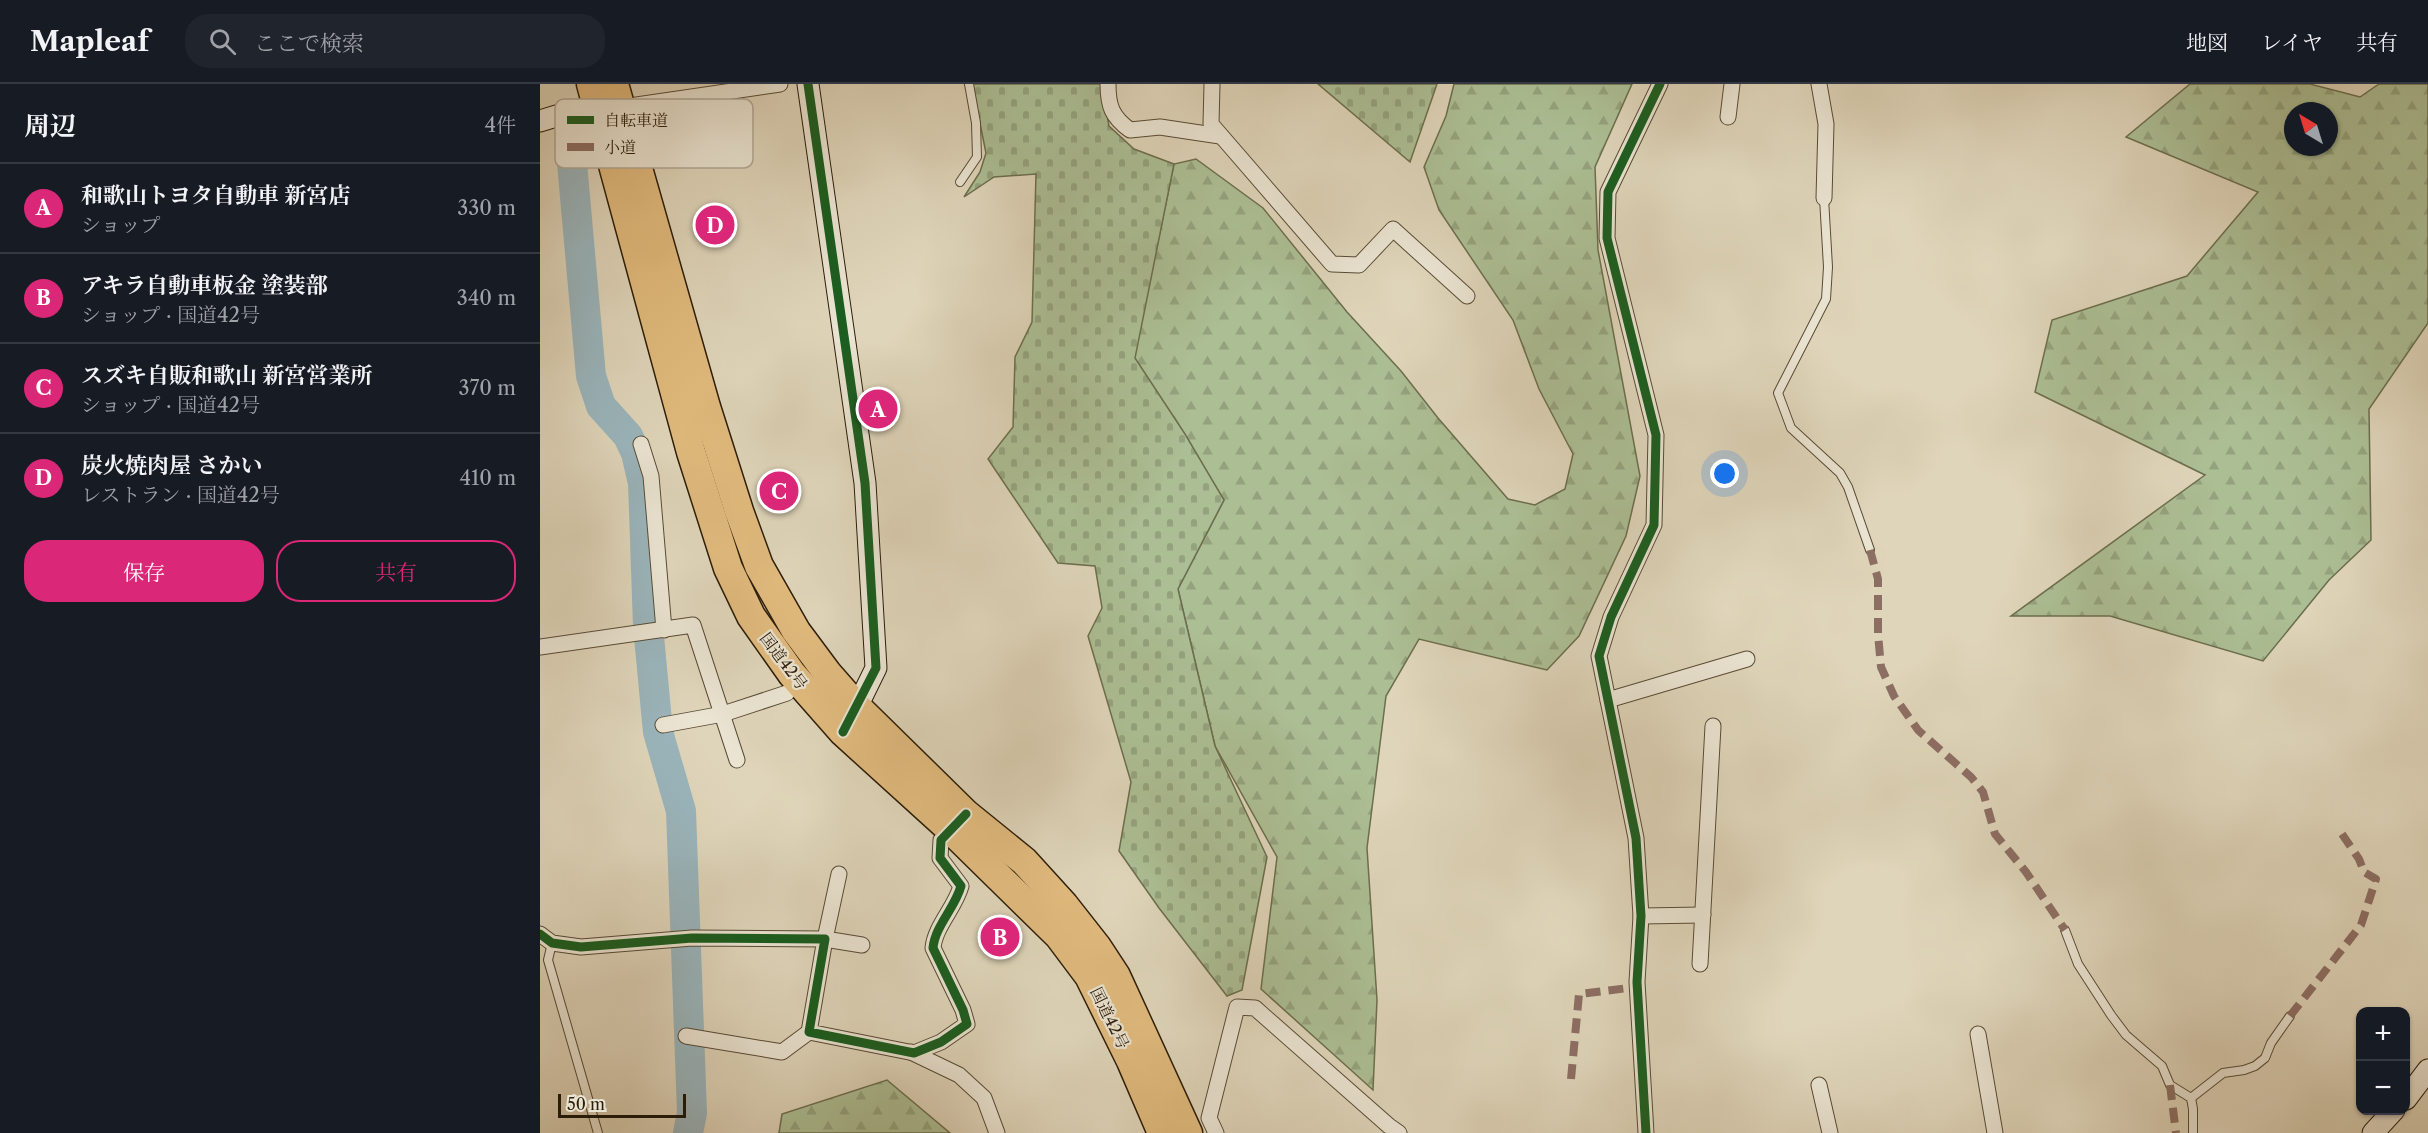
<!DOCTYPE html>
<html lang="ja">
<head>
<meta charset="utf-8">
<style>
	body { margin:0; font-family:"Libre Caslon Text","Noto Serif JP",serif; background:#20242c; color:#f1f3f6 }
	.controls { position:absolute; right:18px; bottom:18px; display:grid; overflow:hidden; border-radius:12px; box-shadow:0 2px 4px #0004 }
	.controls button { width:54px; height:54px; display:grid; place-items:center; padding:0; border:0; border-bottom:2px solid #363941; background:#171b24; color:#f1f3f6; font:30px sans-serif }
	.compass { position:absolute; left:1744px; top:18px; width:54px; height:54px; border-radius:50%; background:#171b24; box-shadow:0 2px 4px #0004; rotate:322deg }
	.scale { position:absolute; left:18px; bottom:15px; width:128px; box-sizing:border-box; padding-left:6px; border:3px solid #2c1d09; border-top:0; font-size:16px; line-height:21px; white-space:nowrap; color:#2c1d09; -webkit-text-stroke:4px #eae4d2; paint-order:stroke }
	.you { position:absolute; left:1185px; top:390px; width:21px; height:21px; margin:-15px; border:4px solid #fff; border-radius:50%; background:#1a73e8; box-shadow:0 0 0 9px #1a73e833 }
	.badge { display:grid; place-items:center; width:39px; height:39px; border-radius:50%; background:#db2777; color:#fff; font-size:20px; font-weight:700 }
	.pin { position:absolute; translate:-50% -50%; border:3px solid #fff; box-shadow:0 2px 6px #0006 }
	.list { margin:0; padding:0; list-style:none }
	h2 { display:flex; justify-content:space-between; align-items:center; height:78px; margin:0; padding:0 24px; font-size:26px }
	h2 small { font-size:20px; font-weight:400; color:#9ea1a6 }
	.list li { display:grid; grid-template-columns:39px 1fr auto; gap:18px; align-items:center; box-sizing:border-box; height:90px; padding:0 24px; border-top:2px solid #363941 }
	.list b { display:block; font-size:22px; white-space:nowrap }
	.list p { margin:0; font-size:20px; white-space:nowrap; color:#9ea1a6 }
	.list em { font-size:20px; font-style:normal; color:#9ea1a6 }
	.actions { display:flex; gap:12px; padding:18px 24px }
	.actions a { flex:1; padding:14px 0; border:2px solid #db2777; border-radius:24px; text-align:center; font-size:21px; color:#db2777 }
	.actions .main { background:#db2777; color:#fff }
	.icon { flex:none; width:33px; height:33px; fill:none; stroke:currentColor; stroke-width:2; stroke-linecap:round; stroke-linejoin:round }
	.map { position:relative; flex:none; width:1888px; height:1049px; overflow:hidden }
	header { display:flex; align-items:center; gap:36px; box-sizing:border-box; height:84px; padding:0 30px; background:#171b24; border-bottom:2px solid #363941 }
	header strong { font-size:28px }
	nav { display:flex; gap:33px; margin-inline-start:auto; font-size:21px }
	.search { width:420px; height:54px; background:#20242c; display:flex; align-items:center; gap:15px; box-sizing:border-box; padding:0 21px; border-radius:24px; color:#9ea1a6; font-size:22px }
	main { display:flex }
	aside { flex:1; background:#171b24 }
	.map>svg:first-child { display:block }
	.forest { fill:url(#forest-firs); stroke:#6c6e4e; stroke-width:1.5; fill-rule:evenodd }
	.cemetery { fill:url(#cemetery-stones); stroke:#6c6e4e; stroke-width:1.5 }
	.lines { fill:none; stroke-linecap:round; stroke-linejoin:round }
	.river { stroke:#9ab5bc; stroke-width:30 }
	.lane-casing { stroke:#594b35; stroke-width:10 }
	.street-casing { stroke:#594b35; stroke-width:17 }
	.secondary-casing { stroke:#2c1d09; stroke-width:23 }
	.highway-casing { stroke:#2c1d09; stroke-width:31 }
	.lane { stroke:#eae4d2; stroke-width:8 }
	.street { stroke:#eae4d2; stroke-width:15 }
	.secondary { stroke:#eae4d2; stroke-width:21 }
	.highway { stroke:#e0ba7d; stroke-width:28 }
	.quiet { stroke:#8d6e63; stroke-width:8; stroke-dasharray:15 8; stroke-linecap:butt }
	.cycleway-casing { stroke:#eae4d2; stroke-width:13 }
	.cycleway { stroke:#1b5e20; stroke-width:9 }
	.labels { text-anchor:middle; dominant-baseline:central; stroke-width:4.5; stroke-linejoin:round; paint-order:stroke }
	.street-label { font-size:16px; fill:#2c1d09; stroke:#eae4d2 }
	.key { fill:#eae4d2; stroke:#b1a896; stroke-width:1.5 }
	.key-label { font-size:16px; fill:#2c1d09 }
</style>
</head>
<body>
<header>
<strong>Mapleaf</strong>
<div class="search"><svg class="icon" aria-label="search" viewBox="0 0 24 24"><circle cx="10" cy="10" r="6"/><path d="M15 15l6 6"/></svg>ここで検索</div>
<nav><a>地図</a><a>レイヤ</a><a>共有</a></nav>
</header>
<main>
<aside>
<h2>周辺<small>4件</small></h2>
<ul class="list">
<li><span class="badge">A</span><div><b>和歌山トヨタ自動車 新宮店</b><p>ショップ</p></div><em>330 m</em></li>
<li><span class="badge">B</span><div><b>アキラ自動車板金 塗装部</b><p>ショップ · 国道42号</p></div><em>340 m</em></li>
<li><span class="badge">C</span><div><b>スズキ自販和歌山 新宮営業所</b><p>ショップ · 国道42号</p></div><em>370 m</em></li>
<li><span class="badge">D</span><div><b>炭火焼肉屋 さかい</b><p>レストラン · 国道42号</p></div><em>410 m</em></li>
</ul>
<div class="actions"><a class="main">保存</a><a>共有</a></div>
</aside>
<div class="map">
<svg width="1888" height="1049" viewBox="0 0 1888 1049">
	<defs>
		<pattern id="forest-firs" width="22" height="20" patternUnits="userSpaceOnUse" patternTransform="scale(1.5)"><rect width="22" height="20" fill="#acbe94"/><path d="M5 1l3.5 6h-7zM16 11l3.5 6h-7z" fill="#94a37e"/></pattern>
		<pattern id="cemetery-stones" width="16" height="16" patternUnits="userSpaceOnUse" patternTransform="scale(1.5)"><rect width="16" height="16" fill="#acbe94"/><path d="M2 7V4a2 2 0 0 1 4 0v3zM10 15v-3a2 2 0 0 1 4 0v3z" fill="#94a37e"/></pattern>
	</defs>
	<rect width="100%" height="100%" fill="#dfd5ba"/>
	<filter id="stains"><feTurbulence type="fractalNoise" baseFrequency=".00333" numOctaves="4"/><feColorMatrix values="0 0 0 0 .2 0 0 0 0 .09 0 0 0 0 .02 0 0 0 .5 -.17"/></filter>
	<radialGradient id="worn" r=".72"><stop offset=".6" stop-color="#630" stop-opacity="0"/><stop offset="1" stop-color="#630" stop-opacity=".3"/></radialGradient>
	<g class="forest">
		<path d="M914,0H1092L1055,83L1058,166L1100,392L1086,452L1039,552L1007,586L879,555L846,612L827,764L837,916L833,1006L721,905L737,773L675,662L638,505L684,416L594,274L634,80L656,75L723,124L807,228L861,287L898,334L968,415L995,421L1025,405L1033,370L999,305L973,236L899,126L884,83L906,32Z"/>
		<path d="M1650,0H1770L1820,13L1839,0H1888V239L1829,325L1831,456L1789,496L1723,577L1570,532H1471L1665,391L1495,308L1512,236L1647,192L1718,108L1586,53ZM1753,27H1789V63H1753Z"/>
		<path d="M347,996L410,1049H239L242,1030Z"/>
	</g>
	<g class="cemetery">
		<path d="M432,0H562L569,42L594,65L634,80L595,274L645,350L684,416L638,505L675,662L727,773L702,906L687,912L619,824L579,767L591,698L548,552L562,524L555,482L518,479L448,375L473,343L475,273L492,238L496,90L454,93L424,113L440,88L446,69Z"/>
		<path d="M778,0H897L870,78Z"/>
	</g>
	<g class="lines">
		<path class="river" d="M31,68L51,292L61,322L88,352L96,369L103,399L108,542L118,648L141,727L152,1029L148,1049"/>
		<defs>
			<g id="lane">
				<path d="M420,98L437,73L436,39L429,0"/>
				<path d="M1284,114L1288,183L1286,215L1238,309L1251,344L1300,389L1308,403L1330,466"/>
				<path d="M1525,846L1538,880L1571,931L1586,951L1622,982L1630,1001L1651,1014L1653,1025V1049"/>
				<path d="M12,859L8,876L58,1049"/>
				<path d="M1651,1014L1683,989L1704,986L1715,982L1725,974L1731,959L1750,932"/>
			</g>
			<g id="street">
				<path d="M568,0C568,22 572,33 590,46L620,43L680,52"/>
				<path d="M672,0L671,40L792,180L819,181L853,145L927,212"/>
				<path d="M1279,0L1286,40L1284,114"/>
				<path d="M76,24L240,0"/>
				<path d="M1188,33L1192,0"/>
				<path d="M101,360L111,392L124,546"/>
				<path d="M0,563L153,541L197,676"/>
				<path d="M1068,616L1207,575"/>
				<path d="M123,641L183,630L247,609"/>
				<path d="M299,790L285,855L322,861"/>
				<path d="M1101,832L1163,831"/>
				<path d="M0,850L12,859L41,863L152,854L285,855L269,948L374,969L401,958L427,940L423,926L393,864C395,842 415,824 421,802L400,774L401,756L414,743"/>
				<path d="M1160,880L1173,642"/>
				<path d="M1438,950L1455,1049"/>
				<path d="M146,952L242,968L269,948"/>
				<path d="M371,968L419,991L444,1014L457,1049"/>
				<path d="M1279,1001L1290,1049"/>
				<path d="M676,1049L669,1034L697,923L715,924L849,1042L859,1049"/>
				<path d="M1106,1049L1097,898L1101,832L1096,754L1059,572L1071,533L1114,441L1116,351L1067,154L1068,108L1120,0"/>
			</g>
			<g id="secondary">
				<path d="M268,0L325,399L336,584L311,635"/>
				<path d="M0,37L26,29L58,26"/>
				<path d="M1866,1015L1888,986"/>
				<path d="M1833,1049L1854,1026"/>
			</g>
			<g id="highway">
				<path d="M51,0L151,368L188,484L211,532L252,590L303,648L411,746L519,852L549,892L591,977L622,1049"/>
				<path d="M74,0L166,323L199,427L219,482L256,547L288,590L317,623L426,730L484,777L524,821L557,863L576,892L648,1049"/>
			</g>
		</defs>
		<use href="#lane" class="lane-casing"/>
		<use href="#street" class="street-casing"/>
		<use href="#secondary" class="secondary-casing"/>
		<use href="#highway" class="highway-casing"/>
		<use href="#lane" class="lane"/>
		<use href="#street" class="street"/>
		<use href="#secondary" class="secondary"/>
		<use href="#highway" class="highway"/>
		<g class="quiet">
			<path d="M1330,466L1338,495V550L1341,583L1354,612L1378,646L1431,693L1443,708L1455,750L1486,788L1525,846"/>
			<path d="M1750,932L1821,841L1836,795L1824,788L1819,775L1802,750"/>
			<path d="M1031,995L1039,910L1097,903"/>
			<path d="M1630,1001L1636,1049"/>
		</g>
		<defs>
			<g id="cycleway">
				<path d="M268,0L325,399L336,584L303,648"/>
				<path d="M0,850L12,859L41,863L152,854L285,855L269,948L374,969L401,958L427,940L423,926L393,864C395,842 415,824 421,802L400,774L401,756L426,730"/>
				<path d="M1106,1049L1097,898L1101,832L1096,754L1059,572L1071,533L1114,441L1116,351L1067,154L1068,108L1120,0"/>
			</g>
		</defs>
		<use href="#cycleway" class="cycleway-casing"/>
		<use href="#cycleway" class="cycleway"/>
	</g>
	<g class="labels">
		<g class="street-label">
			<text transform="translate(244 577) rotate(53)">国道42号</text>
			<text transform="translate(570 934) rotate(64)">国道42号</text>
		</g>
	</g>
	<rect x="15" y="15" width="198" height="69" rx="9" class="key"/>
	<rect x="27" y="32" width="27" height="8" fill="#1b5e20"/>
	<rect x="27" y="59" width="27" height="8" fill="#8d6e63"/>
	<g class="key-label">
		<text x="64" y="42">自転車道</text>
		<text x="64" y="69">小道</text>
	</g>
	<rect width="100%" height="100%" filter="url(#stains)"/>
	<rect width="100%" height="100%" fill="url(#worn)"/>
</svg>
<div class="controls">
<button>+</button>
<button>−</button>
</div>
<svg class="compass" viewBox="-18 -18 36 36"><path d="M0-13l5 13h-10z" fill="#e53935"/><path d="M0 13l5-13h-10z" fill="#9ea1a6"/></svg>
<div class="scale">50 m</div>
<div class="you"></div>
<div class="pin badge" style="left:338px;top:325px">A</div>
<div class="pin badge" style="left:460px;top:853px">B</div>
<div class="pin badge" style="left:239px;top:407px">C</div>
<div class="pin badge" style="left:175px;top:141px">D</div>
</div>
</main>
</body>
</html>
